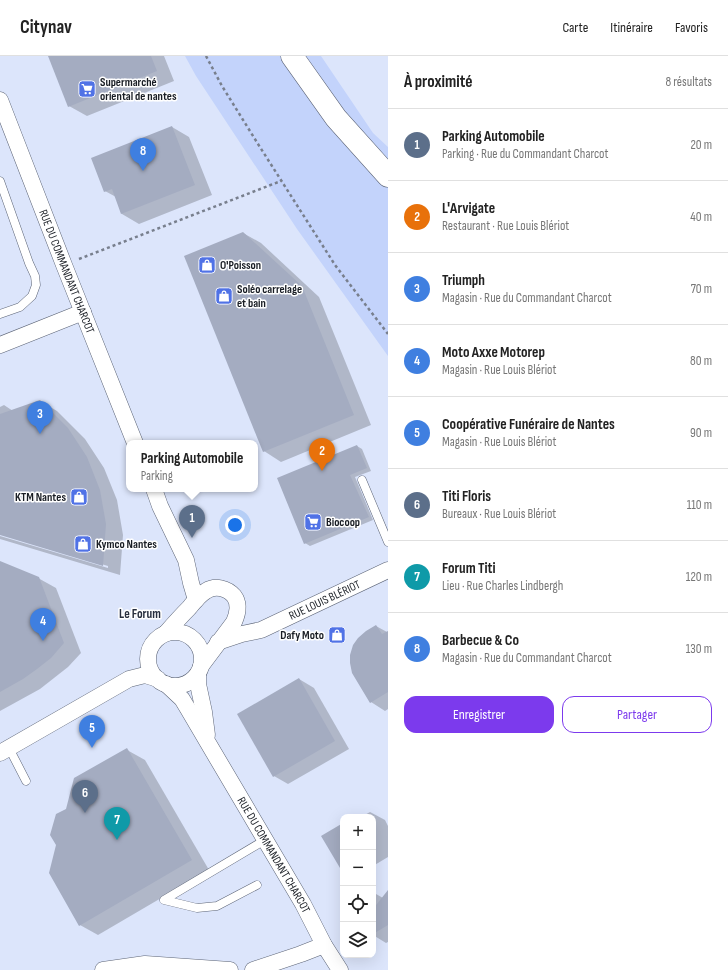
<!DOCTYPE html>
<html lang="fr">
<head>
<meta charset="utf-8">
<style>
	body { margin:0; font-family:"Sofia Sans Condensed",sans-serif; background:#f6f6f6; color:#222 }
	.controls { position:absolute; right:12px; bottom:12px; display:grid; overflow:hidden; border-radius:8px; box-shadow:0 4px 16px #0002 }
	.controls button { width:36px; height:36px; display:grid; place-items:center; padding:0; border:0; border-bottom:1px solid #e0e0e0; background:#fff; color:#222; font:20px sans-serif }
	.you { position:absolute; left:235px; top:469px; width:14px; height:14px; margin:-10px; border:3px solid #fff; border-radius:50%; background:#1a73e8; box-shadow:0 0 0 6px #1a73e833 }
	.badge { display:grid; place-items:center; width:26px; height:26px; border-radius:50%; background:#7c3aed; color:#fff; font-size:13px; font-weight:700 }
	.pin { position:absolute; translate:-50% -33px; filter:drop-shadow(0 1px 2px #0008) }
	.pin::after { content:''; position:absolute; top:21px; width:14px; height:12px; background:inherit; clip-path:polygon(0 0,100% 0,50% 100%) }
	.popup { position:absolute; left:126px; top:384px; width:132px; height:52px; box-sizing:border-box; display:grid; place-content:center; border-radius:8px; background:#fff; filter:drop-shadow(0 1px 3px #0005); font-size:13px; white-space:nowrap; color:#767676 }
	.popup b { font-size:15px; color:#222 }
	.popup::after { content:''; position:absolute; left:50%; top:100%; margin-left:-8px; border:8px solid transparent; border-top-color:#fff }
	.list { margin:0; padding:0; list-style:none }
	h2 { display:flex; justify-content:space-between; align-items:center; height:52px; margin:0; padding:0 16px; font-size:17px }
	h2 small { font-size:13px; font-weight:400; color:#767676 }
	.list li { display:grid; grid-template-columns:26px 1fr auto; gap:12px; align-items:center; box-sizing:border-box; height:72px; padding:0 16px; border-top:1px solid #e0e0e0 }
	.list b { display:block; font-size:15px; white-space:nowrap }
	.list p { margin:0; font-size:13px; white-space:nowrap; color:#767676 }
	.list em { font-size:13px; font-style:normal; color:#767676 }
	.actions { display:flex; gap:8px; padding:12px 16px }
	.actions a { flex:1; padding:9px 0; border:1px solid #7c3aed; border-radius:12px; text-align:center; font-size:14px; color:#7c3aed }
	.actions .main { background:#7c3aed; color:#fff }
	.icon { flex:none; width:22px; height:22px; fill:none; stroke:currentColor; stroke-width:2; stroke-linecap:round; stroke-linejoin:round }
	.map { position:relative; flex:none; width:388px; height:914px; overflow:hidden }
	header { display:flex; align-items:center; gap:24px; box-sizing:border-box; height:56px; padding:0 20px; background:#fff; border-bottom:1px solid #e0e0e0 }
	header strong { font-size:19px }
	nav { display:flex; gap:22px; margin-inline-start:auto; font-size:14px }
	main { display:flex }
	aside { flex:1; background:#fff }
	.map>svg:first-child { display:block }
	.green { fill:#c3d3fb }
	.shadow { fill:#0003 }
	.building { fill:#a4acc1 }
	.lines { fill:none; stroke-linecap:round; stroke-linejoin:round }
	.lane-casing { stroke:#5c6476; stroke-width:9 }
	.street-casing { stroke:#5c6476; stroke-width:17 }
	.secondary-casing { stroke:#5c6476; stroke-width:23 }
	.path { stroke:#787f8d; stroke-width:2.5; stroke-dasharray:3 3; stroke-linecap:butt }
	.lane { stroke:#fff; stroke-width:8 }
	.street { stroke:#fff; stroke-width:16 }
	.secondary { stroke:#fff; stroke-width:22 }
	.labels { text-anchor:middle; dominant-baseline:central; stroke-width:3; stroke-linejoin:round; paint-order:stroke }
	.poi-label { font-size:12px; font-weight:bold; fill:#191d24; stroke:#fff; text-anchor:start }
	.street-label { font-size:12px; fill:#191d24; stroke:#fff }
	.neighbourhood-label { font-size:13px; font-weight:bold; fill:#272e3e; stroke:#fff }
</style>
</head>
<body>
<header>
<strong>Citynav</strong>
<nav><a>Carte</a><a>Itinéraire</a><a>Favoris</a></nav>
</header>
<main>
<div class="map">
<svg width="388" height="914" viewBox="0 0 388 914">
	<rect width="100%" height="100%" fill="#dce5fb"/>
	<path class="green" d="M185,0H321L373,77L388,91V300L297,173L196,20Z"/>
	<g class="shadow">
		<path d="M49,0H164L174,25L87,60L69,50Z"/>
		<path d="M172,71L189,81L212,139L139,168L122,158L116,141L105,135Z"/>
		<path d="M243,177L261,187L319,241L371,369L281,406L264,395Z"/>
		<path d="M40,345L57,355L85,383L104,412L117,444L123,479L120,519L0,483V480L108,512V510L0,478V351L4,349L13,355Z"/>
		<path d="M357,390L362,393L371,415L355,421L373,464L310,490L305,487Z"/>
		<path d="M0,506L38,522L56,532L81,597L68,611L40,633L0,655Z"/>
		<path d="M376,570L387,576H388V653L385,655L371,646Z"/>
		<path d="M299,623L314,632L349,693L288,728L274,720Z"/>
		<path d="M127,694L145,704L209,814L98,879L80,869Z"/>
		<path d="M370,756L385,764L388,770V801L373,810V761H356L360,759L363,760Z"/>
		<path d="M388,836V886L386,887L373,879V840L376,838L383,842Z"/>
	</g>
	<g class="building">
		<path d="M48,0H151L157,15L68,51Z"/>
		<path d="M172,70L195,129L121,158L112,133L104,136L91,102Z"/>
		<path d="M243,176L302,230L354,359L263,396L184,200Z"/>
		<path d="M40,344L68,372L87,401L100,434L106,468L103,510L0,479V358Z"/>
		<path d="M357,389L367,412L350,419L369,461L304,488L277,422Z"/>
		<path d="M0,505L39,521L64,587L51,602L37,613L23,623L0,636Z"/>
		<path d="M376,569L382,578L388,575V636L370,647L352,617L350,607V599L353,589L358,582L366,575Z"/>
		<path d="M299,622L335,685L273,721L237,658Z"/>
		<path d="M127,692L192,804L79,870L49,817L56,789L50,779L56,758L66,753L74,722Z"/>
		<path d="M343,767V817L321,780Z"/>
		<path d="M388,834V869L373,878V853Z"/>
	</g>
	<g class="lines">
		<defs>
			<g id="lane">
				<path d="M0,125L29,207L35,220L36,229L32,240L20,251L0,258"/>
				<path d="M362,424L388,486"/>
				<path d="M9,692L26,725"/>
				<path d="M257,829L217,850L197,852L164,844L265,784"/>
			</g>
			<g id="street">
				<path id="s1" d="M0,44L64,209L135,387"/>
				<path d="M0,289L83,256"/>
				<path d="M154,433L160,450L186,504L191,527L196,544"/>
				<circle cx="175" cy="603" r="27"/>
				<path d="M166,577C173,569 181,560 189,552C194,546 199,539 206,535C215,529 227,532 234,540C240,548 238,557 234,566L201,610"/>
				<path id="s2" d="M218,586L242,578L261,574L388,514"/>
				<path d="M198,618V628L204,656L207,679"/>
				<path id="s3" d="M166,628L182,643L188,653L303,848L324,889L340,914"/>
				<path d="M0,697L129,623L145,619L158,623"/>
				<path d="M103,914L145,908L230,914"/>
				<path d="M253,914L301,898L324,889"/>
			</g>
			<path id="secondary" d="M292,0L336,62L388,120"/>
		</defs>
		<use href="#lane" class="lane-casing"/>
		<use href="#street" class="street-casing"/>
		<use href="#secondary" class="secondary-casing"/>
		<g class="path">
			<path d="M206,0L222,30L258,88L335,209L388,278"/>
			<path d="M79,203L281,125"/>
		</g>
		<use href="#lane" class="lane"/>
		<use href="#street" class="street"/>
		<use href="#secondary" class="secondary"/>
	</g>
	<defs>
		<symbol id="supermarket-square" viewBox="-11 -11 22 22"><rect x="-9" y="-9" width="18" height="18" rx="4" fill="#5072e6" stroke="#fff"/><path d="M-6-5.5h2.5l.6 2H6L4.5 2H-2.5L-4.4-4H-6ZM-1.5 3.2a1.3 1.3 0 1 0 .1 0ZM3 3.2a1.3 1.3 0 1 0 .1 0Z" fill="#fff"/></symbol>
		<symbol id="shop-square" viewBox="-11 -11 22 22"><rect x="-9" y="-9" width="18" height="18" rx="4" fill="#5072e6" stroke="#fff"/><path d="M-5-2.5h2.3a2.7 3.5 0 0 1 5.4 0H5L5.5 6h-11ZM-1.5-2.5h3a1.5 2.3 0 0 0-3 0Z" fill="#fff"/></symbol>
	</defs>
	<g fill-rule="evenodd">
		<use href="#supermarket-square" x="77" y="23" width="20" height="20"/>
		<use href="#shop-square" x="197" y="199" width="20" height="20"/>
		<use href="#shop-square" x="214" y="230" width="20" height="20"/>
		<use href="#shop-square" x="69" y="431" width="20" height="20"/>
		<use href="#supermarket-square" x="303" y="456" width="20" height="20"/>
		<use href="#shop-square" x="73" y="478" width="20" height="20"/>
		<use href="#shop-square" x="327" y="569" width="20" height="20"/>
	</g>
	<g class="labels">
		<g class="poi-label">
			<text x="100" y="26">Supermarché<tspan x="100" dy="14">oriental de nantes</tspan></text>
			<text x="220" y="209">O'Poisson</text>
			<text x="237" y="233">Soléo carrelage<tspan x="237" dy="14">et bain</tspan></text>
			<text x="66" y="441" text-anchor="end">KTM Nantes</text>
			<text x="326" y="466">Biocoop</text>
			<text x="96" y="488">Kymco Nantes</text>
			<text x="324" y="579" text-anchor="end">Dafy Moto</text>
		</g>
		<g class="street-label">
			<text stroke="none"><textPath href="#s1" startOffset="184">RUE DU COMMANDANT CHARCOT</textPath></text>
			<text stroke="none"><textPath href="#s2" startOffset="115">RUE LOUIS BLÉRIOT</textPath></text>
			<text stroke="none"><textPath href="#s3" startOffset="203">RUE DU COMMANDANT CHARCOT</textPath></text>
		</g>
		<g class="neighbourhood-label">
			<text x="140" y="558">Le Forum</text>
		</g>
	</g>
</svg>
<div class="controls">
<button>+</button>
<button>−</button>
<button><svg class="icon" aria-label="locate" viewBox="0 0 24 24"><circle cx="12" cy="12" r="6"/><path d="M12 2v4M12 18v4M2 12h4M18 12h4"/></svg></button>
<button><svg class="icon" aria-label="layers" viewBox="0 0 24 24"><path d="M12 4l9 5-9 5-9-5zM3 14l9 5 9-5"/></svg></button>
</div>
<div class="you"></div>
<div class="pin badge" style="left:192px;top:482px;background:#5c6f8a">1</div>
<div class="popup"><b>Parking Automobile</b>Parking</div>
<div class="pin badge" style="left:322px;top:415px;background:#e8710a">2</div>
<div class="pin badge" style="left:40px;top:378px;background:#3f7fe0">3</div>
<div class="pin badge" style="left:43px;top:585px;background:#3f7fe0">4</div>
<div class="pin badge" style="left:92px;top:692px;background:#3f7fe0">5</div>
<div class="pin badge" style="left:85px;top:757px;background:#5c6f8a">6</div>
<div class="pin badge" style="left:117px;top:784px;background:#0f9aa8">7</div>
<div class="pin badge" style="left:143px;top:115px;background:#3f7fe0">8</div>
</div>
<aside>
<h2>À proximité<small>8 résultats</small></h2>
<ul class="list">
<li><span class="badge" style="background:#5c6f8a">1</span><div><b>Parking Automobile</b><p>Parking · Rue du Commandant Charcot</p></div><em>20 m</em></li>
<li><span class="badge" style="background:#e8710a">2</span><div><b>L'Arvigate</b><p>Restaurant · Rue Louis Blériot</p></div><em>40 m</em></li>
<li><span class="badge" style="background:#3f7fe0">3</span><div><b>Triumph</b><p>Magasin · Rue du Commandant Charcot</p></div><em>70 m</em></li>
<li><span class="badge" style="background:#3f7fe0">4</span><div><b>Moto Axxe Motorep</b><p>Magasin · Rue Louis Blériot</p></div><em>80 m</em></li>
<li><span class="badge" style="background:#3f7fe0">5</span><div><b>Coopérative Funéraire de Nantes</b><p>Magasin · Rue Louis Blériot</p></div><em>90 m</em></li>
<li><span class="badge" style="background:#5c6f8a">6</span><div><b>Titi Floris</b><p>Bureaux · Rue Louis Blériot</p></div><em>110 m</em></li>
<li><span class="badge" style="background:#0f9aa8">7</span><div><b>Forum Titi</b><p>Lieu · Rue Charles Lindbergh</p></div><em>120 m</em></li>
<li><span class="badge" style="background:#3f7fe0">8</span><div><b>Barbecue &amp; Co</b><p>Magasin · Rue du Commandant Charcot</p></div><em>130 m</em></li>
</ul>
<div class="actions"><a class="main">Enregistrer</a><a>Partager</a></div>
</aside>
</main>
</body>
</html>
